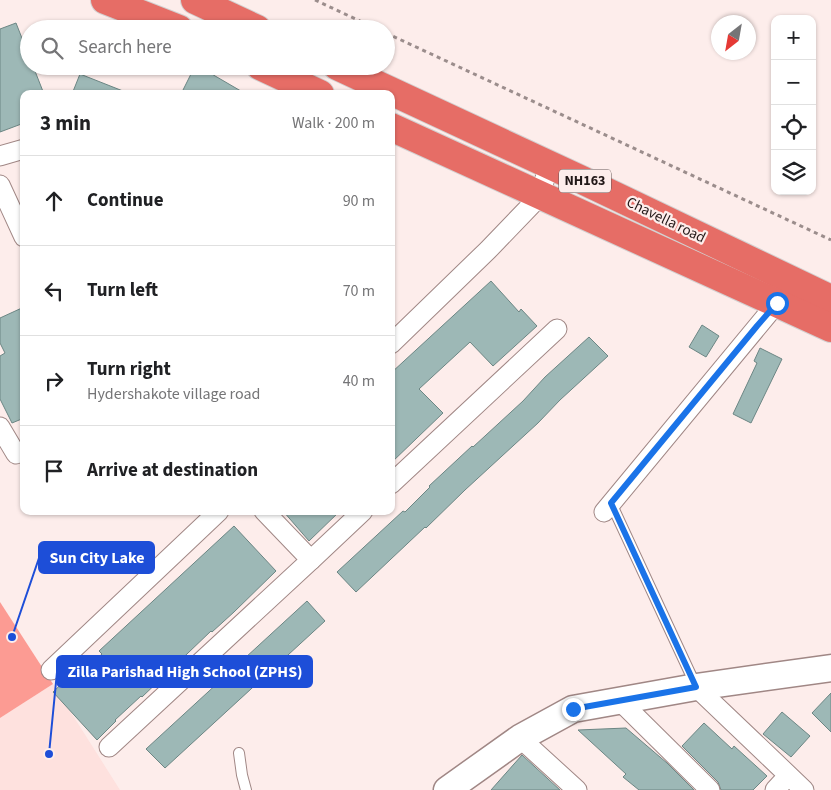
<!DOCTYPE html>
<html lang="en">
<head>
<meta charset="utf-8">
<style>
	body { margin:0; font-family:"Source Sans 3",sans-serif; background:#f6f6f6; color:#202124 }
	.controls { position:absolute; right:15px; top:15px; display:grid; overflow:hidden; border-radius:10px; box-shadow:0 1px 4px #0004 }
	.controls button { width:45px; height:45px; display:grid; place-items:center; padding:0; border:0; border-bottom:1px solid #e0e0e0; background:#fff; color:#202124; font:25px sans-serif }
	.compass { position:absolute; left:711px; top:15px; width:45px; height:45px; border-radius:50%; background:#fff; box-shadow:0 1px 4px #0004; rotate:211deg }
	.stop { position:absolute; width:15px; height:15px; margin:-11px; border:4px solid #1a73e8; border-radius:50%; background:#fff }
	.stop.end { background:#1a73e8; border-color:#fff; box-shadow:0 1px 5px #0008 }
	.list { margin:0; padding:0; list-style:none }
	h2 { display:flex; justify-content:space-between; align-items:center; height:65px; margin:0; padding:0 20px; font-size:21px }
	h2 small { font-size:16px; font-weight:400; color:#757577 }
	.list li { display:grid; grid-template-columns:32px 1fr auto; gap:15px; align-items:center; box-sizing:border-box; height:90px; padding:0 20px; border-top:1px solid #e0e0e0 }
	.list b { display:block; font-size:19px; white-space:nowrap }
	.list p { margin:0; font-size:16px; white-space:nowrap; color:#757577 }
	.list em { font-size:16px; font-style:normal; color:#757577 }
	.icon { flex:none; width:28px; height:28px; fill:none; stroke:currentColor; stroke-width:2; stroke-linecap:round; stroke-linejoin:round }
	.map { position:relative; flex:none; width:831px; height:790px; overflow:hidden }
	.search { position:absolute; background:#fff; box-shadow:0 1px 4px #0004; left:20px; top:20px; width:375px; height:55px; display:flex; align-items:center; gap:12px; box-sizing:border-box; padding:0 18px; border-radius:28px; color:#757577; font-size:19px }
	.panel { position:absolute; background:#fff; box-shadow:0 1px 4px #0004; left:20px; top:90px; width:375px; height:425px; border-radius:10px }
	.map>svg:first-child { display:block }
	.built { fill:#fee1de }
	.water { fill:#fc9b93 }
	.building { fill:#9db8b6; stroke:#6c8684 }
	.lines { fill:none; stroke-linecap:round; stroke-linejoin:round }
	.lane-casing { stroke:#a08785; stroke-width:12 }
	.street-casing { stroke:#a08785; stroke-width:21 }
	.secondary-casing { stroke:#a08785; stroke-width:29 }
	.highway-casing { stroke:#d3d1d1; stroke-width:30 }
	.path { stroke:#9b8d8c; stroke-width:3; stroke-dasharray:4 4; stroke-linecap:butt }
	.lane { stroke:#fff; stroke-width:10 }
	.street { stroke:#fff; stroke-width:19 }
	.secondary { stroke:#fff; stroke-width:26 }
	.highway { stroke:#e66d66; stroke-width:28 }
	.route { stroke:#1a73e8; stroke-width:6 }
	.labels { text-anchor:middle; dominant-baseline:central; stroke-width:4.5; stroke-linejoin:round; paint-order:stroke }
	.shield { fill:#fdedeb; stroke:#635757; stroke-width:1 }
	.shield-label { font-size:14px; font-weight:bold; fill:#211717 }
	.street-label { font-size:15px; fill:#211717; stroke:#fdedeb }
	.leader { fill:none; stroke:#1d4ed8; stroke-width:2 }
	.callout-dot { fill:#1d4ed8; stroke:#fdedeb; stroke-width:2 }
	.callout { fill:#1d4ed8; stroke:#1d4ed8; stroke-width:2 }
	.callout-label { font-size:16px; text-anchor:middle; font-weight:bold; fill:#fff }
</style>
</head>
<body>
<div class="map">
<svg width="831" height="790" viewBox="0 0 831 790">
	<rect width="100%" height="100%" fill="#fdedeb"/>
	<path class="built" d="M53,684L120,790H0V718Z"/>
	<path class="water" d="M0,602L53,684L0,718Z"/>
	<g class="building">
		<path d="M16,23L29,56V66H33L44,94H24V123L0,132V29Z"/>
		<path d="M195,66H198L246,94H181Z"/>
		<path d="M80,74L128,93V94H72Z"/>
		<path d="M491,281L519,312L521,309L537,326L493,366L470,342L419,389L443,413L391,463V373Z"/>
		<path d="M24,307V418L12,423L0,399V356L5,353L0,343V318Z"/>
		<path d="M702,325L719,336L706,357L689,347Z"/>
		<path d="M589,337L608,356L560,400L538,423L465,490L426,528L425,527L356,592L337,572L403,511L405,512L430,487L429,486L472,446L473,447L523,401L545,377Z"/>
		<path d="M760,348L782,359L751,423L733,414L757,363L754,361Z"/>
		<path d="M283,511H340L309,541Z"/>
		<path d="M234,526L276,571L234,612L212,632L211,631L142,697L141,696L115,720L116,721L97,740L53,692L72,674L76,678L102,654L99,651Z"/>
		<path d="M307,601L325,621L165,768L146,749Z"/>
		<path d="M831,693V732L812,713Z"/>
		<path d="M782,712L810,736L791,757L763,734Z"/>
		<path d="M704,723L732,749L734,746L767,776L753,790H721L718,782L682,746Z"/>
		<path d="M626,728L667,763L694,790H639L623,777L626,774L578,730Z"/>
		<path d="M522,755L560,790H491Z"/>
	</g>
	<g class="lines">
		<defs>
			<g id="lane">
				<path d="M611,503L696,686"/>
				<path d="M239,753L242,775L246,790"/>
			</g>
			<g id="street">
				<path d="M0,156L24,149"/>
				<path d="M0,185L24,237"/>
				<path d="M391,344L488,250L540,196L549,164"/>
				<path d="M0,427L16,454"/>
				<path d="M391,484L557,329"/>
				<path d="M604,512L777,303"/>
				<path d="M311,560L363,511"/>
				<path d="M51,670L219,511"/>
				<path d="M696,687L804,790"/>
				<path d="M620,701L710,790"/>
				<path d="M520,738L577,790"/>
				<path d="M109,747L311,560L264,511"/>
				<path d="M775,790L788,776"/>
			</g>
			<path id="secondary" d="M447,790L520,738L573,709L696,687L831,668"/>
			<g id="highway">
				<path d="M105,0L179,29"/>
				<path d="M195,0L257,29"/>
				<path d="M260,66L320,94"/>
				<path d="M337,66L582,180L831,299"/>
				<path d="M391,127L831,328"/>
			</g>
		</defs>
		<use href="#lane" class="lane-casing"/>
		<use href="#street" class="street-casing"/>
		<use href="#secondary" class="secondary-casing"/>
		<use href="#highway" class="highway-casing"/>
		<g class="path">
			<path d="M315,0L377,29"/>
			<path d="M386,33L831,240"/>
		</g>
		<use href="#lane" class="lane"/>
		<use href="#street" class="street"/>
		<use href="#secondary" class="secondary"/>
		<use href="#highway" class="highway"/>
	</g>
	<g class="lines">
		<path class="route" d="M573,709L696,687L611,503L757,326L777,303"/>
	</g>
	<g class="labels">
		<rect class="shield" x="559" y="169.5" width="52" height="23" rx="4"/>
		<g class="shield-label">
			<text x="585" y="181">NH163</text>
		</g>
		<g class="street-label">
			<text transform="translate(666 220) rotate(26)">Chavella road</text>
		</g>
	</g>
	<path class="leader" d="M12 637L39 558M49 754L57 672"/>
	<g class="callout-dot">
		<circle cx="12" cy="637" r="5"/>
		<circle cx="49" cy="754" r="5"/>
	</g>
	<g class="callout">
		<rect x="39" y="542" width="115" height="31" rx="5"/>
		<rect x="57" y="656" width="255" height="31" rx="5"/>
	</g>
	<g class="callout-label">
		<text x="97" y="563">Sun City Lake</text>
		<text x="185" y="677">Zilla Parishad High School (ZPHS)</text>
	</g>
</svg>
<div class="controls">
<button>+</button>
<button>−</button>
<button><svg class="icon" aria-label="locate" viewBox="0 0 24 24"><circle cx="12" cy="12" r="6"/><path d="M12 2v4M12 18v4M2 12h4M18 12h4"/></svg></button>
<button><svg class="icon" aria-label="layers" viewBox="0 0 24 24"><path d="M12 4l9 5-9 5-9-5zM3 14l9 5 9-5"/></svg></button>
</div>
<svg class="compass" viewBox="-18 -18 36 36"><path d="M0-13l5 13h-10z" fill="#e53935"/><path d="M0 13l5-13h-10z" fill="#757577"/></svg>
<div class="stop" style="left:777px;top:303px"></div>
<div class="stop end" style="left:573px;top:709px"></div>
<div class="search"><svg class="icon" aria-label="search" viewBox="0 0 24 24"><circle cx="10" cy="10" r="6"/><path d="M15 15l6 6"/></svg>Search here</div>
<section class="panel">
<h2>3 min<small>Walk · 200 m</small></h2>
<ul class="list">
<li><svg class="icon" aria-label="ahead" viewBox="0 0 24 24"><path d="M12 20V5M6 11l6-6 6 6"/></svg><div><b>Continue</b></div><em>90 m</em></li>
<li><svg class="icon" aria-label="left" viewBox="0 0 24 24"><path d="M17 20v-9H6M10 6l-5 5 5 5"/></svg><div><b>Turn left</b></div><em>70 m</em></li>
<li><svg class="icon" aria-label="right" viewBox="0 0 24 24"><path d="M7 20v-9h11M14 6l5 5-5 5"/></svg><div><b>Turn right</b><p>Hydershakote village road</p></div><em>40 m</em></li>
<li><svg class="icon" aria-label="arrive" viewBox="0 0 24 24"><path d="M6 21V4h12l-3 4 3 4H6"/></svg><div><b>Arrive at destination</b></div></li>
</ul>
</section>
</div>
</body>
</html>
